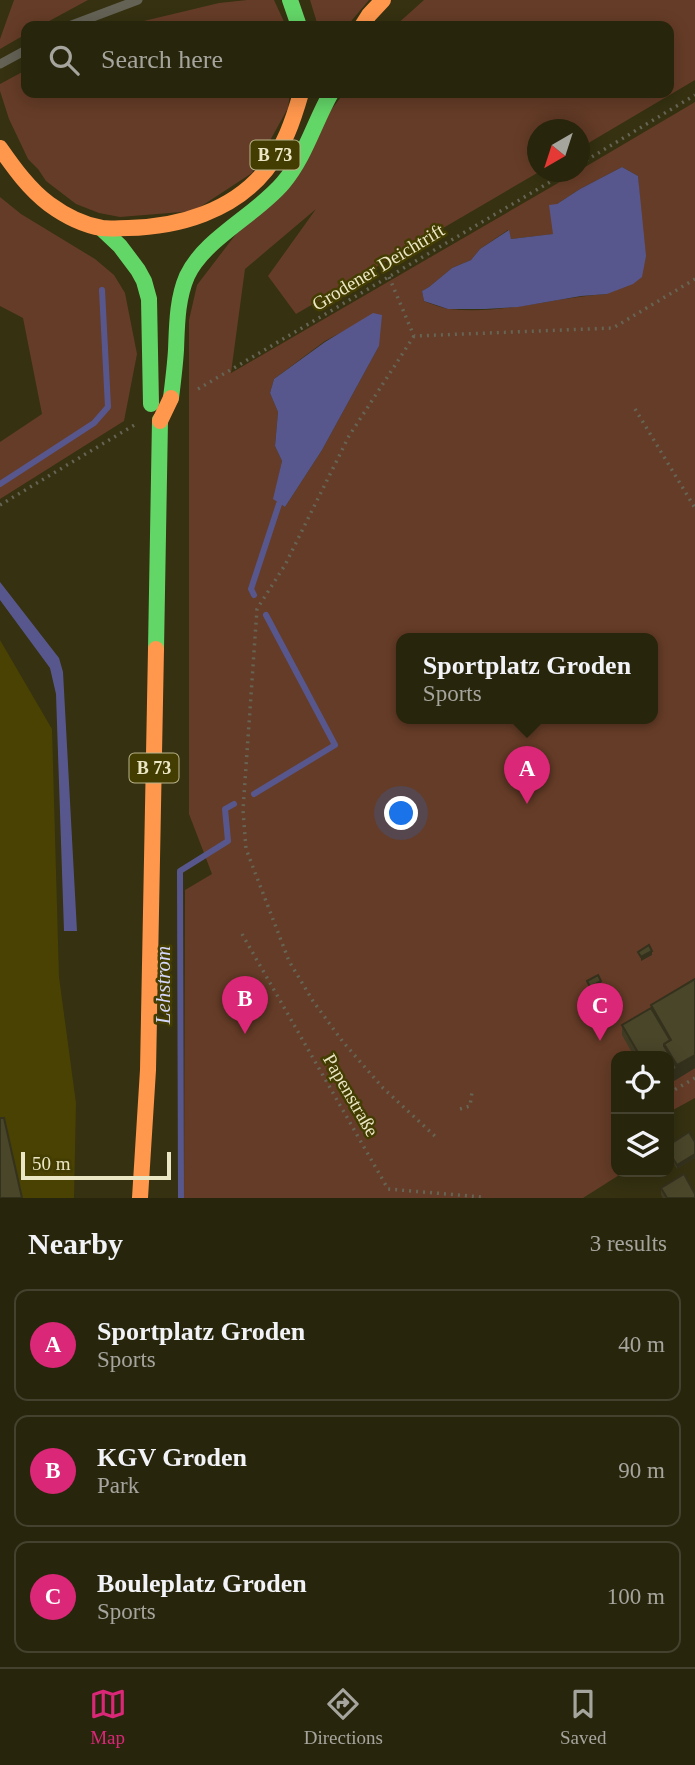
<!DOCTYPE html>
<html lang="en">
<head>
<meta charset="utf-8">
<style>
	body { margin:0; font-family:"Times New Roman",serif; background:#302d16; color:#f1f3f6 }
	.controls { position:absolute; right:21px; bottom:21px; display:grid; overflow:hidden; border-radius:14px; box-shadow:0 4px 18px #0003 }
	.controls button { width:63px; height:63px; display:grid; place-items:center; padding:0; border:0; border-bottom:2px solid #44422e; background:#28250d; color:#f1f3f6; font:35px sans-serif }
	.compass { position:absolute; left:527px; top:119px; width:63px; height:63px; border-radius:50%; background:#28250d; box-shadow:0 4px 18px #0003; rotate:219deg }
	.scale { position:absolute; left:21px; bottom:18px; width:150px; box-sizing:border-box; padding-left:7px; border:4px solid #ebe7c5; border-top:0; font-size:19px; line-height:24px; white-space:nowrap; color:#ebe7c5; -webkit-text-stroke:5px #443d02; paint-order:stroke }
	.you { position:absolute; left:402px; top:814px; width:24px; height:24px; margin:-18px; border:5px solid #fff; border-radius:50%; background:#1a73e8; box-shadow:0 0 0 10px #1a73e833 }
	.badge { display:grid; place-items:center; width:46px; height:46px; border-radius:50%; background:#db2777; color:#fff; font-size:23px; font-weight:700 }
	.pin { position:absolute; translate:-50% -58px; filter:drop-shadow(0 2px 4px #0008) }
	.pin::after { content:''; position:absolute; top:37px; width:24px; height:21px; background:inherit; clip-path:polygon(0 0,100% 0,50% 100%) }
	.popup { position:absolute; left:396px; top:633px; width:262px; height:91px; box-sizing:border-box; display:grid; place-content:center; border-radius:14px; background:#28250d; filter:drop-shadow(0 2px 5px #0005); font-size:23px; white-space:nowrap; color:#a5a59d }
	.popup b { font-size:26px; color:#f1f3f6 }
	.popup::after { content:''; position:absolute; left:50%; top:100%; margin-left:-14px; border:14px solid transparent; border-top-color:#28250d }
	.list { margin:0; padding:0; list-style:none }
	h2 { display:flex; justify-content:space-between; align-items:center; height:91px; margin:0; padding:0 28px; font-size:30px }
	h2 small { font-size:23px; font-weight:400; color:#a5a59d }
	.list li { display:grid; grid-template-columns:46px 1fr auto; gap:21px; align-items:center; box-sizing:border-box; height:112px; margin:0 14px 14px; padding:0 14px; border:2px solid #44422e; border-radius:14px }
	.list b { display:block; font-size:26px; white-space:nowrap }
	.list p { margin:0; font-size:23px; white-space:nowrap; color:#a5a59d }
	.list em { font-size:23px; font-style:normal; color:#a5a59d }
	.icon { flex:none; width:38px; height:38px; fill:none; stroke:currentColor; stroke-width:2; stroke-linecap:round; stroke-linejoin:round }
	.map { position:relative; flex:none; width:695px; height:1198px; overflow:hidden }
	.search { position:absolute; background:#28250d; box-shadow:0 4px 18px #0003; left:21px; right:21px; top:21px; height:77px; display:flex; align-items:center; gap:18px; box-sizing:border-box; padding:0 24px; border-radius:14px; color:#a5a59d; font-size:26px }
	.sheet { height:469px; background:#28250d }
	nav { display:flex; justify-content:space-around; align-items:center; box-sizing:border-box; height:98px; border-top:2px solid #44422e; background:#28250d; font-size:19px; color:#a5a59d }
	nav a { display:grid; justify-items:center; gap:4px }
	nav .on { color:#db2777 }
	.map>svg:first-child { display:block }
	.built { fill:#494202 }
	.green { fill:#653c27; fill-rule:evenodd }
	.water { fill:#58578d }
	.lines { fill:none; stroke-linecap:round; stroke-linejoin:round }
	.stream { stroke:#58578d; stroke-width:6 }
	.path { stroke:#666454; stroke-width:3.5; stroke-dasharray:2 5; stroke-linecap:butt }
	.lane { stroke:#646255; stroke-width:9 }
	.fast { stroke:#63d668; stroke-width:16 }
	.slow { stroke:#ff974d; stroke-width:16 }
	.slow-bridge { stroke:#ff974d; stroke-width:16 }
	.wall { fill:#403c24 }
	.shaded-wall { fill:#34311d }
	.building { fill:#4a462a; stroke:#34311d; stroke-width:2 }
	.labels { text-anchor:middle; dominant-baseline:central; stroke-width:5; stroke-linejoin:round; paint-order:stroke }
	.shield { fill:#443d02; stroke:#b9b48a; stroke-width:2 }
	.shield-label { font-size:18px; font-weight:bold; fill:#ebe7c5 }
	.street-label { font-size:19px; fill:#ebe7c5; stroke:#443d02 }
	.water-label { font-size:21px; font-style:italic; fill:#d4d6fb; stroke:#443d02 }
</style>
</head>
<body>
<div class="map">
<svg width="695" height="1198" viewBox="0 0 695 1198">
	<rect width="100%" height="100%" fill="#353111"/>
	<path class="built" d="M0,640L52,729L59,977L76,1103L74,1198H0Z"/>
	<g class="green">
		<path d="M14,0H88L40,26H26V34L0,49V39Z"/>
		<path d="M247,0H274L286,26H123L219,3Z"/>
		<path d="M310,0H369L347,26H318Z"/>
		<path d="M424,0H695V80L580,148V130H538V172H539L296,314L268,276L316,209L245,269L231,373L577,172H580V170L695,102V1098L673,1110L669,1118V1056H616V1172H624L583,1198H184L185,890L212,874L189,814V320L197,285L344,93H669V26H395ZM622,167L638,176L640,204L607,294C555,297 503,315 450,309C441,308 432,304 424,301L422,291L429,287L452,268L471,260L480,249L508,230L511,239L554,234L557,204L580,189ZM346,330L379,346L322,450L285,507L274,499L282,461L275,446L278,412L270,393L274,379L325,341ZM401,638H653V718H401Z"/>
		<path d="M26,70V93H290L288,108L252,173L194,211L120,217L99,213L76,204L46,181L38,169L28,159L9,119L0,91V84Z"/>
		<path d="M0,197L21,214L95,259L114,275L125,293L137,354L124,421L0,499V442L42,414L23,318L0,306Z"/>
	</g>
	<g class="water">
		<path d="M622,167L638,176L646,256L642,277L633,284L607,294L581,296L518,307L485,309H448L424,301L422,291L429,287L452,268L471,260L480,249L509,230L511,239L553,234L549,205L557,204L580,189Z"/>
		<path d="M373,313L382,315L379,346L322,450L285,507L273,499L282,461L275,446L278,412L270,393L274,379L325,342Z"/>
		<path d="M0,582L59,658L63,672L77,931H64L56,694L50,668L0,600Z"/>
	</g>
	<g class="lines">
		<g class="stream">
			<path d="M0,484L94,423L108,407L102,290"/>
			<path d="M254,595L251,589L279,504"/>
			<path d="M254,794L335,745L266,615"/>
			<path d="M181,1198L180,871L228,841L225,809L234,804"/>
		</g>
		<g class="path">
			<path d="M580,164L695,95"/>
			<path d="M389,277L414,336L613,328L695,279"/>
			<path d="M414,336L349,436L285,565L257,609L243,810L246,849L289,961L313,1001L343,1042L383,1088L437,1138"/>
			<path d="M198,389L567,172"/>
			<path d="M635,409L695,508"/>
			<path d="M0,505L136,424"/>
			<path d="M242,934L388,1189L482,1197"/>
			<path d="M669,1093L695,1078"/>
			<path d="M460,1109L470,1106L472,1092"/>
		</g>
		<g class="lane">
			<path d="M69,26L138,0"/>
			<path d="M0,64L26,50"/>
		</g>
		<g class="fast">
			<path d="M290,0L299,26"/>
			<path d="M101,228L120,246L138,270L144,281L149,299L151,404"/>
			<path d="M171,398C173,382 175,366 176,350C177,325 177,299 187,276C204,239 256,215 283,183C305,157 314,123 331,93"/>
			<path d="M156,649L160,420"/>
		</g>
		<g class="slow">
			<path d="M362,26L369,15L383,0"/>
			<path d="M0,148C14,168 29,189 49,204C64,215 83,225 102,228C110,229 120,228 128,228C179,227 233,211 266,170C284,147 293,121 301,93"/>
			<path d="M140,1198L148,1070L156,649"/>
		</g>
		<path class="slow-bridge" d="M160,421L171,398"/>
	</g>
	<g class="wall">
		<path d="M651,1005L695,1068L669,1084V1056H634L622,1035V1025L651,1008Z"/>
		<path d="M695,1142V1158L677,1169L669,1156V1145Z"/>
		<path d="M661,1188L695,1198H663L661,1195Z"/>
	</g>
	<g class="shaded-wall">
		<path d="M652,951V955L641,961V957Z"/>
		<path d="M601,981V984L590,991V987Z"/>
		<path d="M695,1055V1068L669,1084V1073L677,1068V1065Z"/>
		<path d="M695,1154V1158L677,1169V1165Z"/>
	</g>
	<g class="building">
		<path d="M649,945L652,951L641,957L638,952Z"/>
		<path d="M598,975L601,981L590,987L587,981Z"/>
		<path d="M695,979V1055L677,1065L664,1044L671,1040L651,1005Z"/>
		<path d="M651,1008L670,1040L664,1044V1046L677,1068L669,1073V1056H640L622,1025Z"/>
		<path d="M0,1118H4L22,1198H0Z"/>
		<path d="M689,1132L695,1142V1154L677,1165L669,1152V1145Z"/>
		<path d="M684,1174L695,1194V1198H667L661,1188Z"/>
	</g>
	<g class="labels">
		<g class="shield">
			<rect x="250.5" y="140.5" width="49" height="29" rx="5"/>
			<rect x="129.5" y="753.5" width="49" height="29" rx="5"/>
		</g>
		<g class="shield-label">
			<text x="275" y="155">B 73</text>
			<text x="154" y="768">B 73</text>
		</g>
		<g class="street-label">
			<text transform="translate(378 267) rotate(-31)">Grodener Deichtrift</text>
			<text transform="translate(351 1095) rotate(60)">Papenstraße</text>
		</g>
		<g class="water-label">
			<text transform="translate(163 985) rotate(-90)">Lehstrom</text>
		</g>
	</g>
</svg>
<div class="controls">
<button><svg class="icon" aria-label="locate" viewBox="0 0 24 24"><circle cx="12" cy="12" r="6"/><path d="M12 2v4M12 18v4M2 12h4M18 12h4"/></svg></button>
<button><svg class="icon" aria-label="layers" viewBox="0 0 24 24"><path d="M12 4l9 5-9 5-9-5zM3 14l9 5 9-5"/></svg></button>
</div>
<svg class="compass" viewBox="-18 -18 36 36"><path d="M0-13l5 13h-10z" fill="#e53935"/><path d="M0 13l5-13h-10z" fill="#a5a59d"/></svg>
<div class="scale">50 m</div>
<div class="you"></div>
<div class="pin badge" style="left:527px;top:804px">A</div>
<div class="popup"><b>Sportplatz Groden</b>Sports</div>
<div class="pin badge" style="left:245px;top:1034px">B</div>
<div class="pin badge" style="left:600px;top:1041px">C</div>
<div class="search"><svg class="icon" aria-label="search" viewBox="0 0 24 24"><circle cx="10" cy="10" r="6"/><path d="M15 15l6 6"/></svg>Search here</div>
</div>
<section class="sheet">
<h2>Nearby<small>3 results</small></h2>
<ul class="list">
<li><span class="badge">A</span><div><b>Sportplatz Groden</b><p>Sports</p></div><em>40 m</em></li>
<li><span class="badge">B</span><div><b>KGV Groden</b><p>Park</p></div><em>90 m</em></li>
<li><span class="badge">C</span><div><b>Bouleplatz Groden</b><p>Sports</p></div><em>100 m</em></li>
</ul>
</section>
<nav>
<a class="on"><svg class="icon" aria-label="map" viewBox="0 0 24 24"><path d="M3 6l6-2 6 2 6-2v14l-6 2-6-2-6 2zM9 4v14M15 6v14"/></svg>Map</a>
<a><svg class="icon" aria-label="directions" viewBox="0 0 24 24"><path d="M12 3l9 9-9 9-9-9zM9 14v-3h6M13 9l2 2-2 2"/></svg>Directions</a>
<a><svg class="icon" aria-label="saved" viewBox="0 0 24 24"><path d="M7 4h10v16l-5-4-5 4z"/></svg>Saved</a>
</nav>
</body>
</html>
